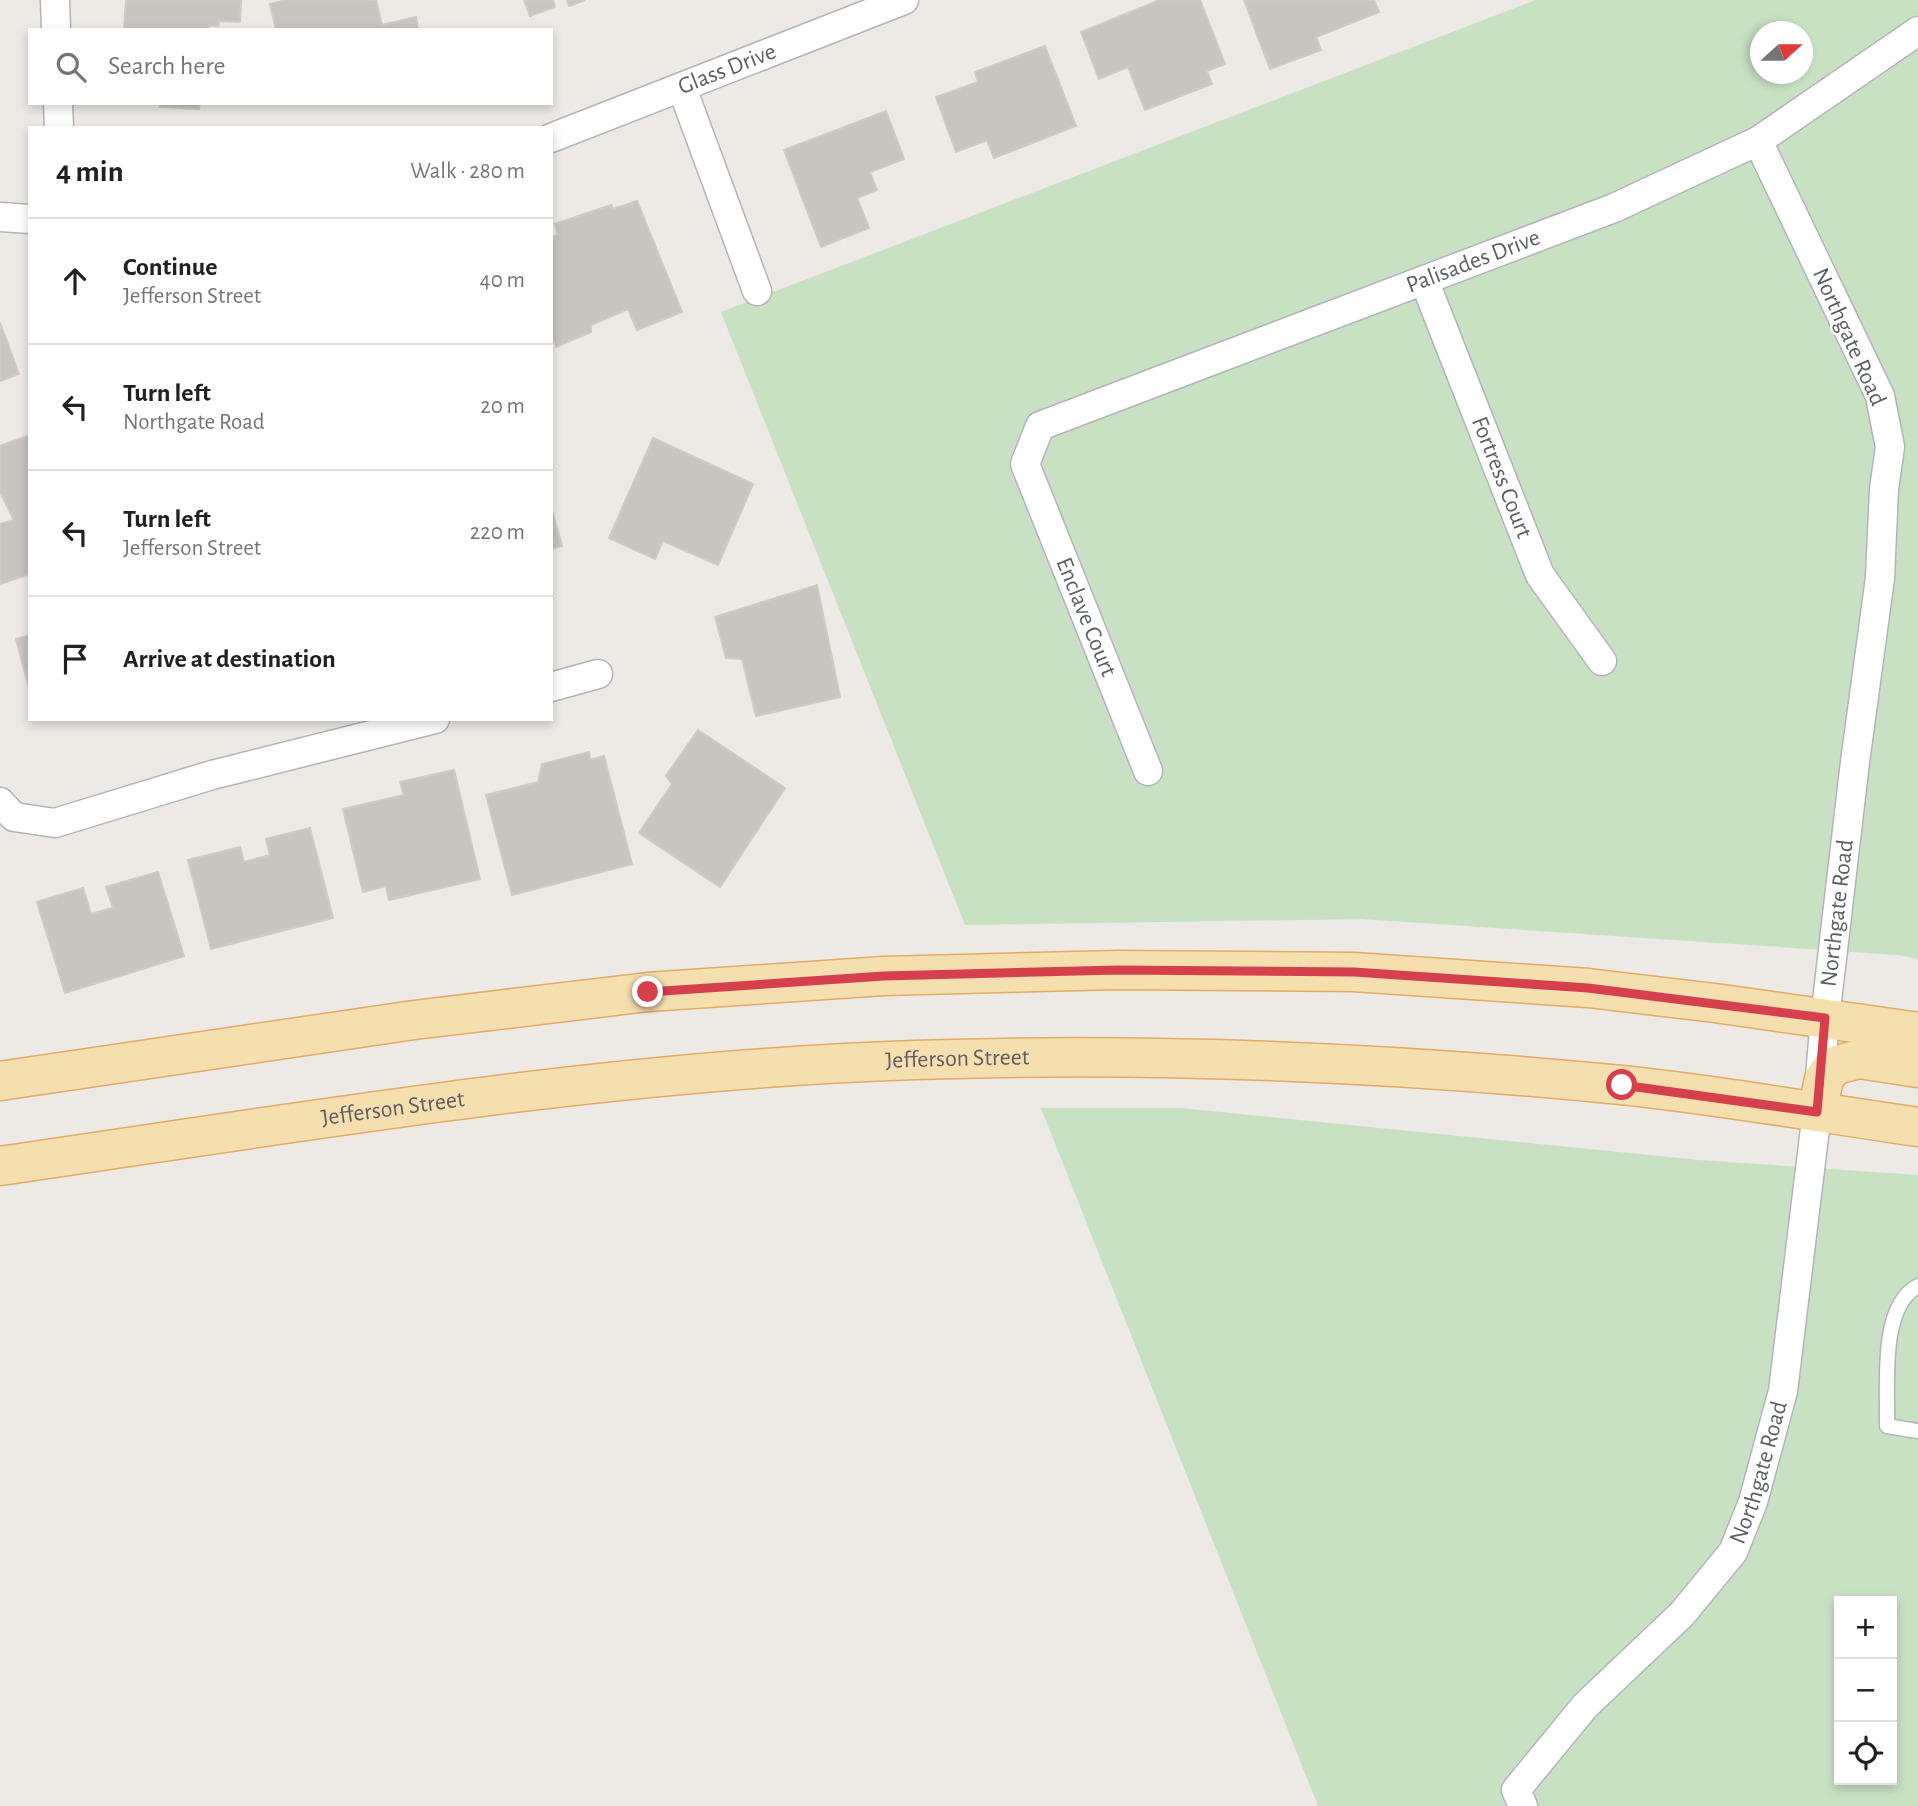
<!DOCTYPE html>
<html lang="en">
<head>
<meta charset="utf-8">
<style>
	body { margin:0; font-family:"Alegreya Sans",sans-serif; background:#f6f6f6; color:#202124 }
	.controls { position:absolute; right:21px; bottom:21px; display:grid; overflow:hidden; border-radius:0px; box-shadow:0 4px 10px #0003 }
	.controls button { width:63px; height:63px; display:grid; place-items:center; padding:0; border:0; border-bottom:2px solid #e0e0e0; background:#fff; color:#202124; font:35px sans-serif }
	.compass { position:absolute; left:1750px; top:21px; width:63px; height:63px; border-radius:50%; background:#fff; box-shadow:0 4px 10px #0003; rotate:69deg }
	.stop { position:absolute; width:21px; height:21px; margin:-16px; border:5px solid #d6404d; border-radius:50%; background:#fff }
	.stop.end { background:#d6404d; border-color:#fff; box-shadow:0 2px 7px #0008 }
	.list { margin:0; padding:0; list-style:none }
	h2 { display:flex; justify-content:space-between; align-items:center; height:91px; margin:0; padding:0 28px; font-size:30px }
	h2 small { font-size:23px; font-weight:400; color:#757577 }
	.list li { display:grid; grid-template-columns:46px 1fr auto; gap:21px; align-items:center; box-sizing:border-box; height:126px; padding:0 28px; border-top:2px solid #e0e0e0 }
	.list b { display:block; font-size:26px; white-space:nowrap }
	.list p { margin:0; font-size:23px; white-space:nowrap; color:#757577 }
	.list em { font-size:23px; font-style:normal; color:#757577 }
	.icon { flex:none; width:38px; height:38px; fill:none; stroke:currentColor; stroke-width:2; stroke-linecap:round; stroke-linejoin:round }
	.map { position:relative; flex:none; width:1918px; height:1806px; overflow:hidden }
	.search { position:absolute; background:#fff; box-shadow:0 4px 10px #0003; left:28px; top:28px; width:525px; height:77px; display:flex; align-items:center; gap:18px; box-sizing:border-box; padding:0 24px; border-radius:0px; color:#757577; font-size:26px }
	.panel { position:absolute; background:#fff; box-shadow:0 4px 10px #0003; left:28px; top:126px; width:525px; height:595px; border-radius:0px }
	.map>svg:first-child { display:block }
	.green { fill:#c8e1c3; fill-rule:evenodd }
	.building { fill:#c8c4c0; stroke:#d1cac3; stroke-width:2 }
	.lines { fill:none; stroke-linecap:round; stroke-linejoin:round }
	.service-casing { stroke:#b1b5b7; stroke-width:17 }
	.minor-casing { stroke:#b1b5b7; stroke-width:31 }
	.primary-casing { stroke:#e1ab68; stroke-width:41 }
	.service { stroke:#fff; stroke-width:14 }
	.minor { stroke:#fff; stroke-width:28 }
	.primary { stroke:#f6dfaf; stroke-width:38 }
	.route { stroke:#d6404d; stroke-width:9 }
	.labels { text-anchor:middle; dominant-baseline:central; stroke-width:5; stroke-linejoin:round; paint-order:stroke }
	.street-label { font-size:24px; fill:#5c6063; stroke:#fff }
</style>
</head>
<body>
<div class="map">
<svg width="1918" height="1806" viewBox="0 0 1918 1806">
	<rect width="100%" height="100%" fill="#ede9e4"/>
	<g class="green">
		<path d="M1536,0H1918V959L1898,955L1362,919L965,925L721,312ZM1760,32H1802V74H1760Z"/>
		<path d="M1041,1108H1181L1699,1160L1918,1175V1806H1318ZM1839,1601H1892V1780H1839Z"/>
	</g>
	<g class="building">
		<path d="M126,0H241L240,22L219,21L218,26L209,25V30H124Z"/>
		<path d="M286,0H376L382,25L416,17L418,30H276L270,4Z"/>
		<path d="M524,0H553L555,7L530,16Z"/>
		<path d="M567,0H585L569,6Z"/>
		<path d="M1160,0H1200L1225,64L1207,71L1212,84L1145,110L1128,67L1099,79L1081,32Z"/>
		<path d="M1244,0H1374L1379,12L1316,37L1321,50L1270,69Z"/>
		<path d="M1045,46L1076,126L994,158L987,140L956,152L936,97L978,82L975,72Z"/>
		<path d="M160,103H200L199,109L160,107Z"/>
		<path d="M886,111L904,159L870,172L877,190L857,198L869,228L821,247L784,150Z"/>
		<path d="M637,201L682,312L637,330L628,309L591,325V332L556,347L551,334V238L558,235L555,224L611,205L613,209Z"/>
		<path d="M0,323L19,374L0,381Z"/>
		<path d="M30,435V574L0,584V524L14,520L0,492V446Z"/>
		<path d="M653,438L753,484L718,565L663,541L655,559L609,538Z"/>
		<path d="M551,507L562,546L551,549Z"/>
		<path d="M817,585L840,697L756,716L742,659L726,658L715,617Z"/>
		<path d="M30,635V691L16,639Z"/>
		<path d="M698,730L785,788L720,887L639,833L672,784L666,776Z"/>
		<path d="M589,752L590,760L604,756L632,864L512,895L486,795L538,782L542,764Z"/>
		<path d="M454,770L480,879L389,900L386,886L363,892L343,809L404,795L400,782Z"/>
		<path d="M310,828L333,918L211,949L188,860L240,847L244,862L270,855L266,839Z"/>
		<path d="M158,872L184,956L65,993L37,902L83,888L91,914L113,908L106,887Z"/>
	</g>
	<g class="lines">
		<defs>
			<path id="service" d="M1918,1286C1879,1306 1888,1387 1887,1426L1918,1431"/>
			<g id="minor">
				<path d="M55,0L56,30"/>
				<path d="M682,88L757,291"/>
				<path d="M58,103L59,128"/>
				<path id="s1" d="M551,138L904,0"/>
				<path d="M0,217L30,219"/>
				<path id="s2" d="M1424,280L1540,575L1602,661"/>
				<path d="M551,687L598,674"/>
				<path id="s3" d="M1148,771L1025,464L1040,426L1614,208L1758,141L1918,31"/>
				<path d="M0,802L14,817L55,823L212,775L435,719"/>
				<path id="s4" d="M1523,1806L1516,1790L1585,1706L1682,1614L1733,1552L1753,1502L1783,1391L1817,1112L1825,1018L1855,762L1880,578L1884,489L1890,447L1880,396L1758,141"/>
			</g>
			<g id="primary">
				<path d="M0,1081L414,1020L648,992L884,976L1118,970L1354,972L1588,988L1715,1003L1918,1032"/>
				<path d="M1817,1112L1824,1079L1833,1066L1859,1059L1918,1068"/>
				<path id="s5" d="M0,1166C303,1122 607,1070 914,1060C1150,1052 1386,1062 1621,1085C1720,1095 1819,1113 1918,1127"/>
			</g>
		</defs>
		<use href="#service" class="service-casing"/>
		<use href="#minor" class="minor-casing"/>
		<use href="#primary" class="primary-casing"/>
		<use href="#service" class="service"/>
		<use href="#minor" class="minor"/>
		<use href="#primary" class="primary"/>
	</g>
	<g class="lines">
		<path class="route" d="M648,992L884,976L1118,970L1354,972L1588,988L1825,1018L1817,1112L1622,1085"/>
	</g>
	<g class="labels">
		<g class="street-label">
			<text stroke="none"><textPath href="#s1" startOffset="189">Glass Drive</textPath></text>
			<text stroke="none"><textPath href="#s3" startOffset="835">Palisades Drive</textPath></text>
			<text transform="translate(1849 337) rotate(66)">Northgate Road</text>
			<text stroke="none"><textPath href="#s2" startOffset="212">Fortress Court</textPath></text>
			<text transform="translate(1086 617) rotate(68)">Enclave Court</text>
			<text stroke="none"><textPath href="#s4" startOffset="990">Northgate Road</textPath></text>
			<text stroke="none"><textPath href="#s5" startOffset="964">Jefferson Street</textPath></text>
			<text stroke="none"><textPath href="#s5" startOffset="397">Jefferson Street</textPath></text>
			<text stroke="none"><textPath href="#s4" startOffset="424">Northgate Road</textPath></text>
		</g>
	</g>
</svg>
<div class="controls">
<button>+</button>
<button>−</button>
<button><svg class="icon" aria-label="locate" viewBox="0 0 24 24"><circle cx="12" cy="12" r="6"/><path d="M12 2v4M12 18v4M2 12h4M18 12h4"/></svg></button>
</div>
<svg class="compass" viewBox="-18 -18 36 36"><path d="M0-13l5 13h-10z" fill="#e53935"/><path d="M0 13l5-13h-10z" fill="#757577"/></svg>
<div class="stop" style="left:1622px;top:1085px"></div>
<div class="stop end" style="left:648px;top:992px"></div>
<div class="search"><svg class="icon" aria-label="search" viewBox="0 0 24 24"><circle cx="10" cy="10" r="6"/><path d="M15 15l6 6"/></svg>Search here</div>
<section class="panel">
<h2>4 min<small>Walk · 280 m</small></h2>
<ul class="list">
<li><svg class="icon" aria-label="ahead" viewBox="0 0 24 24"><path d="M12 20V5M6 11l6-6 6 6"/></svg><div><b>Continue</b><p>Jefferson Street</p></div><em>40 m</em></li>
<li><svg class="icon" aria-label="left" viewBox="0 0 24 24"><path d="M17 20v-9H6M10 6l-5 5 5 5"/></svg><div><b>Turn left</b><p>Northgate Road</p></div><em>20 m</em></li>
<li><svg class="icon" aria-label="left" viewBox="0 0 24 24"><path d="M17 20v-9H6M10 6l-5 5 5 5"/></svg><div><b>Turn left</b><p>Jefferson Street</p></div><em>220 m</em></li>
<li><svg class="icon" aria-label="arrive" viewBox="0 0 24 24"><path d="M6 21V4h12l-3 4 3 4H6"/></svg><div><b>Arrive at destination</b></div></li>
</ul>
</section>
</div>
</body>
</html>
